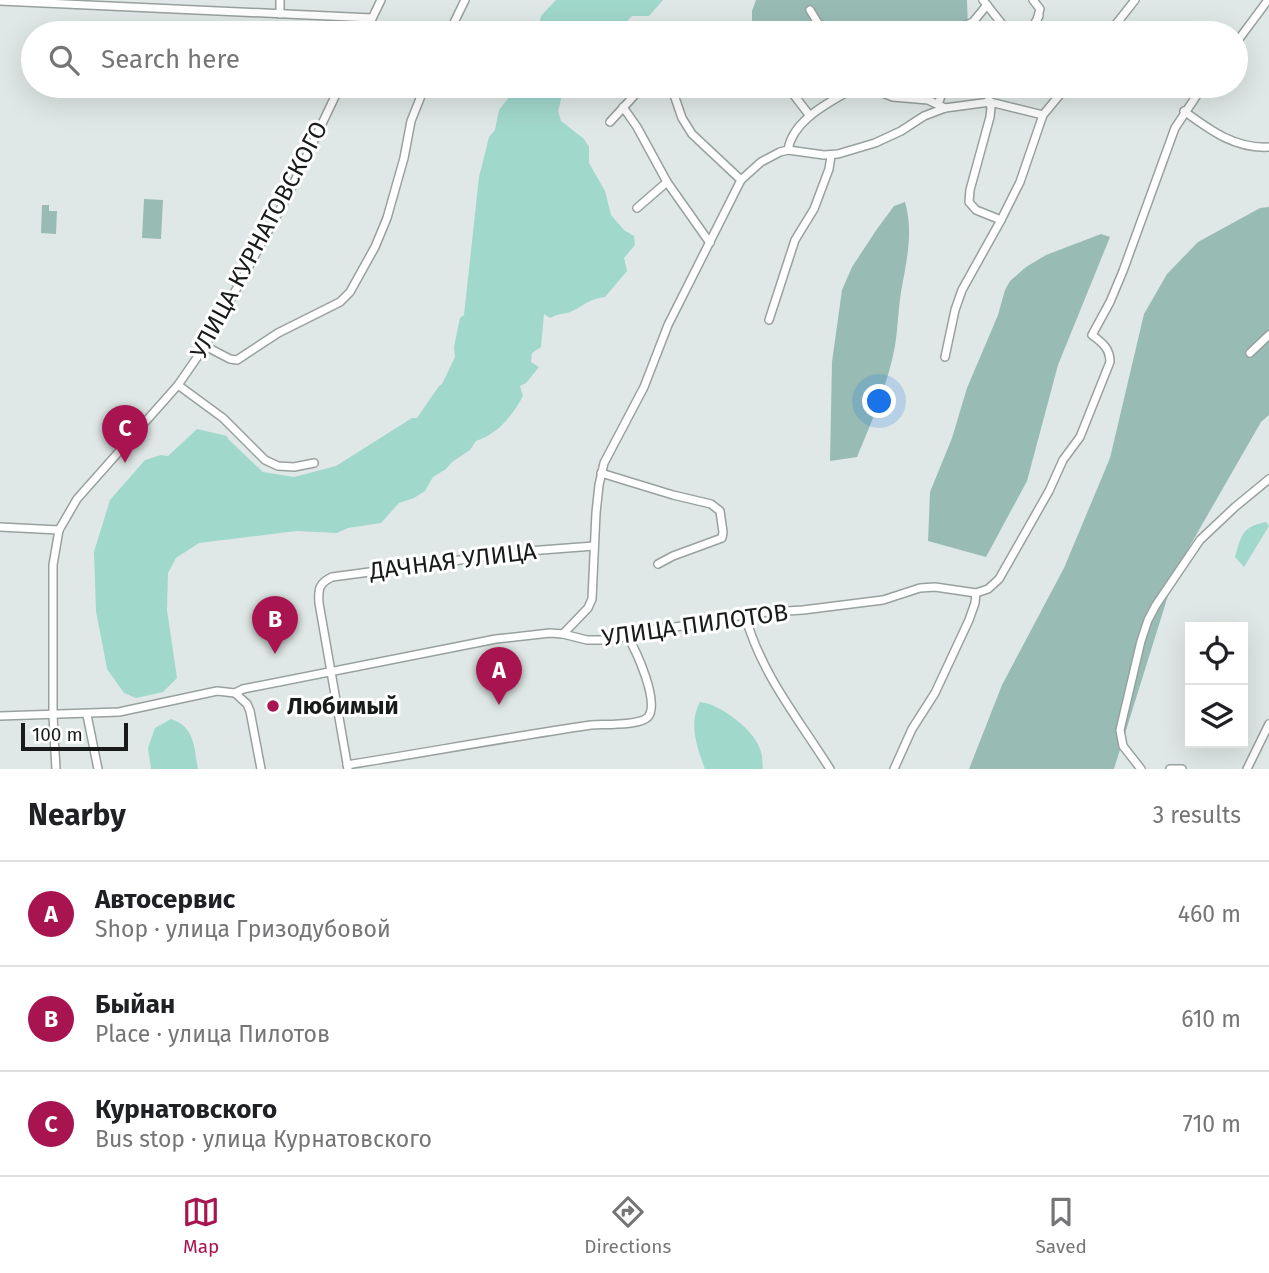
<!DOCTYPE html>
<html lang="en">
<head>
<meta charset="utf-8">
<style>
	body { margin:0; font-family:"Fira Sans",sans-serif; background:#f6f6f6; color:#202124 }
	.controls { position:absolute; right:21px; bottom:21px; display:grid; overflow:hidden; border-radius:0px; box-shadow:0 7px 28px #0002 }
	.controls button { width:63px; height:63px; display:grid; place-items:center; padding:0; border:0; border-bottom:2px solid #e0e0e0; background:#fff; color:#202124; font:35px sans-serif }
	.scale { position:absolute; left:21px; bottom:18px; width:107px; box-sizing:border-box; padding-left:7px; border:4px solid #181b1a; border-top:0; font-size:19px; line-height:24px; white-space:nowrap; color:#181b1a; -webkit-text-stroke:5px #fff; paint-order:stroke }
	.you { position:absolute; left:880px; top:402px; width:24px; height:24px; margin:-18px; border:5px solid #fff; border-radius:50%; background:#1a73e8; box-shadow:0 0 0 10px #1a73e833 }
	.badge { display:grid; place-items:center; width:46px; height:46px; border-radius:50%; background:#a7144f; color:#fff; font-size:23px; font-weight:700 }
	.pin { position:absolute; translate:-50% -58px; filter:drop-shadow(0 2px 4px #0008) }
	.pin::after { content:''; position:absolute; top:37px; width:24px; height:21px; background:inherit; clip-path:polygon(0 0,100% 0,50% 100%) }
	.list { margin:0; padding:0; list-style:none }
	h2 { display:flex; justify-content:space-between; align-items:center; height:91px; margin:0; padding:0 28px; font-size:30px }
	h2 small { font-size:23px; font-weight:400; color:#757577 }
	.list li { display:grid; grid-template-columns:46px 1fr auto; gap:21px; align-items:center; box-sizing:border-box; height:105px; padding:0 28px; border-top:2px solid #e0e0e0 }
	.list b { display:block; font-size:26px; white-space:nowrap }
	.list p { margin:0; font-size:23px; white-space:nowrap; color:#757577 }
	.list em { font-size:23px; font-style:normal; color:#757577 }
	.icon { flex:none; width:38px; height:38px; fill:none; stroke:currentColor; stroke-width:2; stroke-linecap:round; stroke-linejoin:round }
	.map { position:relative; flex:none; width:1269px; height:769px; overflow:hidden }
	.search { position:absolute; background:#fff; box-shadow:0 7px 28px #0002; left:21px; right:21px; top:21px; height:77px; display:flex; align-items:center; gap:18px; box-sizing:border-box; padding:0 24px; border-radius:38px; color:#757577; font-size:26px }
	.sheet { height:406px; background:#fff }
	nav { display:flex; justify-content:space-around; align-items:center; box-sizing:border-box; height:98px; border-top:2px solid #e0e0e0; background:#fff; font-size:19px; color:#757577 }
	nav a { display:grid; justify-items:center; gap:4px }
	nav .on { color:#a7144f }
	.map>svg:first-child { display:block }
	.green { fill:#98bcb4 }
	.water { fill:#a0d8cb }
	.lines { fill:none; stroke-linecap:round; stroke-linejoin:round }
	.minor-casing { stroke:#98a19e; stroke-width:10 }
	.minor { stroke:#fff; stroke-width:7 }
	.poi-dot { fill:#a7144f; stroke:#fff; stroke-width:2.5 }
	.labels { text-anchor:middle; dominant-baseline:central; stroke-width:6; stroke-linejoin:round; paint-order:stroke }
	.street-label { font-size:24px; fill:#181b1a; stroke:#fff }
	.poi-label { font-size:24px; font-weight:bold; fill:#181b1a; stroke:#fff; text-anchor:start }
</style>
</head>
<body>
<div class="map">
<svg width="1269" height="769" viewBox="0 0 1269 769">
	<rect width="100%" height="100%" fill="#dfe8e6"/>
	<g class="green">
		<path d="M756,0H967L968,30L967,33H828L825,27H776L752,23V11Z"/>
		<path d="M144,199L163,200L161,239L142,238Z"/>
		<path d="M905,202C914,233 906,263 901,292C898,310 898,328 895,346C888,384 872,421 857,457L830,461L832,362L842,290L852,267L877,229L894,206Z"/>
		<path d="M42,205H49V211H57L56,234L41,233Z"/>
		<path d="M1269,207V415L1261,422L1176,570L1114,769H969L1002,685L1064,568L1110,458L1144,314L1167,274L1198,242L1260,208Z"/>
		<path d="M1101,234L1110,237L1058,365L1027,481L986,557L928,541L930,492L952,438L967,388L998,315L1005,290L1010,281L1026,267L1046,255Z"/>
	</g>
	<g class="water">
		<path d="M556,0H663L649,16H632L622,27L612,25L620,28L613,33H537L541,16Z"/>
		<path d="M518,86H570L562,96L558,111L561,121L584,139L589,147V163L605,191L611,215L624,230L634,236L635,245L624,258L627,271L605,297C586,299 581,309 567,313C560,314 556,315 550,318L544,314L541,347L532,353L531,362L539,367L526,383L520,386L523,396C512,416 498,434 476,441L470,450L452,462L446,469L433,477L425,491L414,498L399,503L381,523L348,528L337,533L296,531L199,543L176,558L168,573L167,610L177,678L163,692L136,698L124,693L107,669L96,611L94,552L110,500L145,460L161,455L168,456L197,429L227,436L228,439L263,472L294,477L336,466L412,418H417L439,386L442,384L455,357L454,347L460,318L464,315L479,177L489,137L495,130L499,110Z"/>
		<path d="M1266,522L1269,526L1244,567L1235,557C1242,534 1242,527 1266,522Z"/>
		<path d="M700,702C721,704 756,731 761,752C763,758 762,764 763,769H705C697,747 688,724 700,702Z"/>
		<path d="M171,719C195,727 194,747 198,769H151L148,748L155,728Z"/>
	</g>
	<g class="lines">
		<defs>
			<g id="minor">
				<path d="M983,0L1009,33"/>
				<path d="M1033,0L1040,9L1037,20"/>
				<path d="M0,1L372,18"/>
				<path d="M810,10L824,33"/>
				<path d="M280,14V0"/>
				<path d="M648,31L650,33"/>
				<path d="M365,33L381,0"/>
				<path d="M449,33L465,0"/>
				<path d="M947,33L973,22L987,5"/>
				<path d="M1029,33L1039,16"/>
				<path d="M1109,33L1135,0"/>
				<path d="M1236,43L1268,0"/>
				<path d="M671,86L682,118L692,134L741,180"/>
				<path d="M787,86L810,116"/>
				<path d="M865,86L893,97L928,100L945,108"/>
				<path d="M992,86L988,95L991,108L990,117L970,190L969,202L976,210L1001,220"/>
				<path d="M938,104L945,86"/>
				<path d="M623,107L637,127L667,182L710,243"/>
				<path d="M1184,111C1210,130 1235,149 1269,147"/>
				<path d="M610,122L643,86"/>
				<path d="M788,150C793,118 833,101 857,86"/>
				<path d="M637,208L667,182"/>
				<path d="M769,320L795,240L814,209L829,169L831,156"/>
				<path d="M205,346L230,359L237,360L278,333L340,302L350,292L375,247L387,218L404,158L411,121L425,86"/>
				<path d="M1250,353L1269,335"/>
				<path d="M945,357L955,310L962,290L1001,220L1020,182L1043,115L1067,86"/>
				<path d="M178,385L223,418L265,460L278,466L294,467L314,463"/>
				<path d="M601,473L673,495L711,504L720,511L723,532L722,538L673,556L658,564"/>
				<path d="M0,527L59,530"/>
				<path d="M745,615C761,674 798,718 830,769"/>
				<path d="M563,634L588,608L592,599L596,513L599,485L604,463L644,387L668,325L741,180L761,162L780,152L788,150L824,155L838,154L875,143L901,131L924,116L945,108L990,102L1043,115"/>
				<path d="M235,693L247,704L250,711L261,769"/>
				<path d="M87,715L98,769"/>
				<path d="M0,716L119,712L217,691L235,693L243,689L496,639L550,633L563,634L587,640H612L649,630L691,625L754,613L803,610L883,600L920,588L935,587L976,593"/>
				<path d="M347,765C428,752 510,737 591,725C604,724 640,726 648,717C660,702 636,650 627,636"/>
				<path d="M56,769L53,716V565L59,530L77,499L178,385L205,346L288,195L340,86"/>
				<path d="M348,769L319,603C318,589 319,583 332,577L528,551L594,546"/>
				<path d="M894,769L912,729L935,693L969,620L975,603L976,593L988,589L999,579L1049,491L1063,460L1080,437L1110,362C1110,349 1103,343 1092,335L1110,302L1123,271L1175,128L1203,86"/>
				<path d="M1141,769L1123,746L1120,730L1141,641L1148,620L1156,605L1200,540L1235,507L1269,479"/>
				<path d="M1170,769H1182"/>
				<path d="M1247,769L1269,724"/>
			</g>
		</defs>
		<use href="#minor" class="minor-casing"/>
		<use href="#minor" class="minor"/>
	</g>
	<circle class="poi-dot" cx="273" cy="706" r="7"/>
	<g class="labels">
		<g class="street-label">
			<text transform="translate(259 240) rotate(-62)">УЛИЦА КУРНАТОВСКОГО</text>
			<text transform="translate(453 561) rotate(-7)">ДАЧНАЯ УЛИЦА</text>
			<text transform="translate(695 625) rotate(-8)">УЛИЦА ПИЛОТОВ</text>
		</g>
		<g class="poi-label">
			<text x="287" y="706">Любимый</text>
		</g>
	</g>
</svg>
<div class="controls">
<button><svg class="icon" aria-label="locate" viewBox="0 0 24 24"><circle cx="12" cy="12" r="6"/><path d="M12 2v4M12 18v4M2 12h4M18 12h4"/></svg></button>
<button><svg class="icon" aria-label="layers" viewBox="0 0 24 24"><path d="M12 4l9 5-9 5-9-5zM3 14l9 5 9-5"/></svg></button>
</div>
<div class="scale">100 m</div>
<div class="you"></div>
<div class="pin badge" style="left:499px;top:705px">A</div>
<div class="pin badge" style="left:275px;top:654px">B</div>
<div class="pin badge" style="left:125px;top:463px">C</div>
<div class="search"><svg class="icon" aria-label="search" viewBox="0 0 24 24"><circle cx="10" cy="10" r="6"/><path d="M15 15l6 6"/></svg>Search here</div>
</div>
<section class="sheet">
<h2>Nearby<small>3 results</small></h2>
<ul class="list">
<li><span class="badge">A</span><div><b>Автосервис</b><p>Shop · улица Гризодубовой</p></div><em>460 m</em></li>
<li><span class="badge">B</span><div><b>Быйан</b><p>Place · улица Пилотов</p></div><em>610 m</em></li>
<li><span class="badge">C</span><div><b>Курнатовского</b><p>Bus stop · улица Курнатовского</p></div><em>710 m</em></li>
</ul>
</section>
<nav>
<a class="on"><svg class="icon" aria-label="map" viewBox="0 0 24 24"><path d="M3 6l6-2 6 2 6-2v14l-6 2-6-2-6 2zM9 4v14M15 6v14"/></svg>Map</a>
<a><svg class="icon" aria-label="directions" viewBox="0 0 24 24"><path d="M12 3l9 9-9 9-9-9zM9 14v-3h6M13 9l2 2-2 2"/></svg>Directions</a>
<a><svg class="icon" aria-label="saved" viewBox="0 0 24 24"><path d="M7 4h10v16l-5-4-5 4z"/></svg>Saved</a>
</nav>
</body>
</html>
